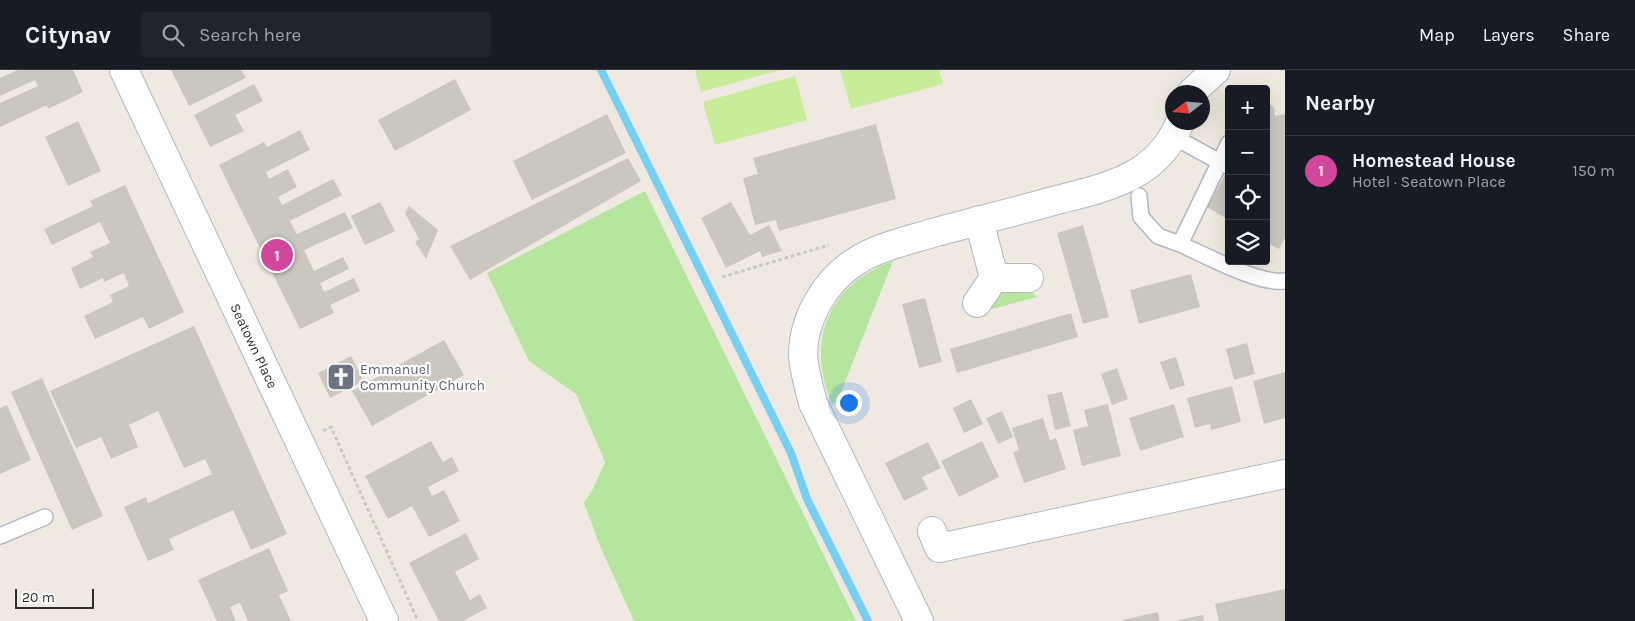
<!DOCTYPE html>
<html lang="en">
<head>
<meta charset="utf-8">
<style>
	body { margin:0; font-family:Karla,sans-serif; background:#20242c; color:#f1f3f6 }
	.controls { position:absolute; right:15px; top:15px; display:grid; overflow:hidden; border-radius:5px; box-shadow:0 5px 20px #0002 }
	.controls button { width:45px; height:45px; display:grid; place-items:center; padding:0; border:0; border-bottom:1px solid #363941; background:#171b24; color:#f1f3f6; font:25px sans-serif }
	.compass { position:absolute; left:1165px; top:15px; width:45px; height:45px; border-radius:50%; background:#171b24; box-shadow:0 5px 20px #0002; rotate:254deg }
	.scale { position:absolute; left:15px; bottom:12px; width:79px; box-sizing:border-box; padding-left:5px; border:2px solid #2e2e2e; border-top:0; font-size:14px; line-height:18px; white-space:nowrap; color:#2e2e2e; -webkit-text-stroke:4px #fff; paint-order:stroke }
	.you { position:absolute; left:848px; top:332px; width:18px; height:18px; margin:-12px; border:4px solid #fff; border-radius:50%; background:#1a73e8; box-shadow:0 0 0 8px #1a73e833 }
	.badge { display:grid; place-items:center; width:32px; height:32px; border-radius:50%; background:#db2777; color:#fff; font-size:16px; font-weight:700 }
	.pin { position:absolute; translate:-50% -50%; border:2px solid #fff; box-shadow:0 1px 5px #0006 }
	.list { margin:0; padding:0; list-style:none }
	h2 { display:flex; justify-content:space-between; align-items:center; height:65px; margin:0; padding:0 20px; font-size:21px }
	h2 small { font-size:16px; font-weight:400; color:#9ea1a6 }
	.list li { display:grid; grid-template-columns:32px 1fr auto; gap:15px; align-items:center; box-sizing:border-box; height:70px; padding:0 20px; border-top:1px solid #363941 }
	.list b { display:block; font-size:19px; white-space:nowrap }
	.list p { margin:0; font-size:16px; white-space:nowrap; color:#9ea1a6 }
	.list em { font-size:16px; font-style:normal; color:#9ea1a6 }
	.icon { flex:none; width:28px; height:28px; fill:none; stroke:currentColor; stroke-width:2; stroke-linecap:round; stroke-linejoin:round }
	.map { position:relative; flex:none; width:1285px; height:551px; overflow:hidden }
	header { display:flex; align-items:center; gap:30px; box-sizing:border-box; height:70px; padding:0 25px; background:#171b24; border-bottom:1px solid #363941 }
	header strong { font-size:24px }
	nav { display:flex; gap:28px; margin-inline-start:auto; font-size:18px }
	.search { width:350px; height:45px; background:#20242c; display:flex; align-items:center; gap:12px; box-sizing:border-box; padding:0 18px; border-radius:5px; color:#9ea1a6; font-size:19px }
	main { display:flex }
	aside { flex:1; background:#171b24 }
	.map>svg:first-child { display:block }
	.green { fill:#b6e59e }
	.pitch { fill:#c9ec9a }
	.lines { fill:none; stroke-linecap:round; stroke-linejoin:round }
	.stream { stroke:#75cff0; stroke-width:8 }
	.building { fill:#cbc7bf }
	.lane-casing { stroke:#b4b7c1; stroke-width:18 }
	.street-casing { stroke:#b4b7c1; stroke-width:30 }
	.secondary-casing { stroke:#b4b7c1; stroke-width:30 }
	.path { stroke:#c9c9c9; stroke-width:3; stroke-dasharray:4 2.5; stroke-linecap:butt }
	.lane { stroke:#fff; stroke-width:15 }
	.street { stroke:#fff; stroke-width:28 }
	.secondary { stroke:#fff; stroke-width:28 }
	.labels { text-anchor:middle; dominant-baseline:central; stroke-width:4.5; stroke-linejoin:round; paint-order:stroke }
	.street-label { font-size:14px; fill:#2e2e2e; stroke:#fff }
	.worship-label { font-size:14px; fill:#5b616d; stroke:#fff; text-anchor:start }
</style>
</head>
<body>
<header>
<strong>Citynav</strong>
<div class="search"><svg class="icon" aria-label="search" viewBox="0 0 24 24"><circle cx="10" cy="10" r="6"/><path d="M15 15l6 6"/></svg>Search here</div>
<nav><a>Map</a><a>Layers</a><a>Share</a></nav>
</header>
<main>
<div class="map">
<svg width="1285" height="551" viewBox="0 0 1285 551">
	<rect width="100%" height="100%" fill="#efe9e1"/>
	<g class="green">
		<path d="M645,121L856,551H634L600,476L584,433L593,419L605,392L576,324L529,291L487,203Z"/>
		<path d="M893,191L837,332L832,334C805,271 828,215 893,191Z"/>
		<path d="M1028,217L1037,227L988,240L1000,221Z"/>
	</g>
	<g class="pitch">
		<path d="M695,0H780L701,22Z"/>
		<path d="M840,0H939L943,14L851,39Z"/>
		<path d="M795,6L807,50L715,75L703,32Z"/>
	</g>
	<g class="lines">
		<path class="stream" d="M601,0L791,383L807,429L868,551"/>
	</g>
	<g class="building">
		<path d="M18,0H73L83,22L48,39L47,35L0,57V33L38,16L35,10L0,26V8Z"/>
		<path d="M171,0H241L246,8L189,36Z"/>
		<path d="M455,9L471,40L395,81L378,50Z"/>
		<path d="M254,14L263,31L235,45L244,61L210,77L194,45Z"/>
		<path d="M1266,30L1274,38L1275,46L1285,44V168L1279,179L1266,172Z"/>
		<path d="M607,44L626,83L532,130L513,91Z"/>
		<path d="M78,51L101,101L68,116L45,67Z"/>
		<path d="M876,54L896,129L779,161L776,150L755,155L743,108L758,104L753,88Z"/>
		<path d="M300,60L310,80L266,102L269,109L288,99L297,117L278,127L282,135L333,109L342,125L290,151L297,164L345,142L353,158L304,180L314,201L343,187L349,199L320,213L324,222L354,208L360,221L330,235L334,243L300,259L219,95L264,72L267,77Z"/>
		<path d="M628,88L641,111L470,210L450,176Z"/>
		<path d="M1229,98V150L1207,137Z"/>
		<path d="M125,115L184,242L149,259L143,247L95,269L84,246L113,232L110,225L129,216L124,203L104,212L103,208L80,219L71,198L93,187L90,182L110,173L100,152L52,175L44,159L93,136L90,131Z"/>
		<path d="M380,132L395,161L365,175L351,146Z"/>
		<path d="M731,132L750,165L769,155L782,181L762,187L760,181L726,198L701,148Z"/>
		<path d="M409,136L438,160L426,189L415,172L419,169L405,143Z"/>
		<path d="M1083,155L1109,247L1083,254L1057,163Z"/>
		<path d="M1191,204L1200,237L1139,254L1130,220Z"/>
		<path d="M925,228L942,292L919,298L902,234Z"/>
		<path d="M1071,243L1078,267L957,303L950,279Z"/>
		<path d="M194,256L287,464L251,480L233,440L169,469L174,480L148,491L124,437L146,427L148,433L212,404L205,389L184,398L158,341L129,355L138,377L111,389L101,367L76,378L50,321Z"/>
		<path d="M444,270L464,305L372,356L352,321Z"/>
		<path d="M1247,273L1255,304L1234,310L1226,279Z"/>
		<path d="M351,286L364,311L330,328L318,303Z"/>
		<path d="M1176,287L1185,315L1170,320L1160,292Z"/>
		<path d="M1117,298L1128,329L1112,335L1101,304Z"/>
		<path d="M1285,302V348L1264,354L1253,311Z"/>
		<path d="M42,308L103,446L72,460L11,322Z"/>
		<path d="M1232,316L1241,352L1211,360L1210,354L1195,358L1187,328Z"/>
		<path d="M1062,322L1071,356L1055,360L1047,325Z"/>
		<path d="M971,329L983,354L964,363L953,338Z"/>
		<path d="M1108,334L1121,386L1082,396L1073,360L1088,356L1084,340Z"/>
		<path d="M1174,334L1184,367L1140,381L1129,348Z"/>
		<path d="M7,335L31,390L0,404V338Z"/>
		<path d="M1002,341L1013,367L998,374L986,348Z"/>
		<path d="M1043,348L1050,370L1056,368L1066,399L1024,413L1013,382L1019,380L1012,358Z"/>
		<path d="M431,371L443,392L452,387L459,401L428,417L432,426L444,420L460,451L429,467L412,436L388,449L365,406Z"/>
		<path d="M982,371L999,407L959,427L941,391Z"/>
		<path d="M928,372L941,398L922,407L928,419L904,431L885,393Z"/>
		<path d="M466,463L479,489L455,502L470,530L480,524L487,538L465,550L466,551H439L409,493Z"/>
		<path d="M269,478L288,521L279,525L291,551H248L240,533L230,537L236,551H217L198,510Z"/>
		<path d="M1285,519V551H1219L1215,534Z"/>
		<path d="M1158,542L1160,551H1123L1122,550Z"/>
		<path d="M1203,545L1204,551H1179V550Z"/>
	</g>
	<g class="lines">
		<defs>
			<g id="lane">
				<path d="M1174,67L1229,97"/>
				<path d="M1139,126L1141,147L1158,166L1180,174L1229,73"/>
				<path d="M1180,174C1205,185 1260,215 1285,211"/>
				<path d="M0,466L45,447"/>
			</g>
			<g id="street">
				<path d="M1192,22L1216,0"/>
				<path d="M994,208H1029"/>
				<path d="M977,233L994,208L979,150"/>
				<path d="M932,461L939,478L1285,404"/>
				<path d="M919,551L813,333C809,317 804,301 803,285C803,249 825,211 855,192C877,177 910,170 936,162C977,151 1017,141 1057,130C1108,117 1158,107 1180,52"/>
			</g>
			<g id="secondary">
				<path id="s1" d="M124,0L384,551"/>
			</g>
		</defs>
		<use href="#lane" class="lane-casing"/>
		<use href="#street" class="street-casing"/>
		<use href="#secondary" class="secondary-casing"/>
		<g class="path">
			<path d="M722,207L829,175"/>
			<path d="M323,361L331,357L418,551"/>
		</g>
		<use href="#lane" class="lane"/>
		<use href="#street" class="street"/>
		<use href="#secondary" class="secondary"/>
	</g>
	<defs>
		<symbol id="church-square" viewBox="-11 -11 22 22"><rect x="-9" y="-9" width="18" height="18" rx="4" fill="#6b7280" stroke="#fff"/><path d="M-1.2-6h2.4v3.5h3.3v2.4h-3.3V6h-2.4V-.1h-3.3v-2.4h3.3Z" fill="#fff"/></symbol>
	</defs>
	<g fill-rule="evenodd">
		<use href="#church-square" x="325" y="291" width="32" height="32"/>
	</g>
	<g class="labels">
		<g class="street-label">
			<text stroke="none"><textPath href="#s1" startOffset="305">Seatown Place</textPath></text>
		</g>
		<g class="worship-label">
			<text x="360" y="299">Emmanuel<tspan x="360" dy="16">Community Church</tspan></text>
		</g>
	</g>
</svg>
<div class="controls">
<button>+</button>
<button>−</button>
<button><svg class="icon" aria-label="locate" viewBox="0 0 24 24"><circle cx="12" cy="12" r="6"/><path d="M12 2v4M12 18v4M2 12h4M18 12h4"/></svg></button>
<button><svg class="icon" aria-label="layers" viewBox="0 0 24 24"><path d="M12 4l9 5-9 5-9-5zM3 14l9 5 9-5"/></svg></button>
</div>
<svg class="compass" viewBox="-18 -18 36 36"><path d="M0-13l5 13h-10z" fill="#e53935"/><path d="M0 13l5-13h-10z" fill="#9ea1a6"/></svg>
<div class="scale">20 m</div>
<div class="you"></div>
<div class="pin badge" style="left:277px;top:185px;background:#d1479c">1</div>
</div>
<aside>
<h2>Nearby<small></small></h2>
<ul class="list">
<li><span class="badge" style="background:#d1479c">1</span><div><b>Homestead House</b><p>Hotel · Seatown Place</p></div><em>150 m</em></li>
</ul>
</aside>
</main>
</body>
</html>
